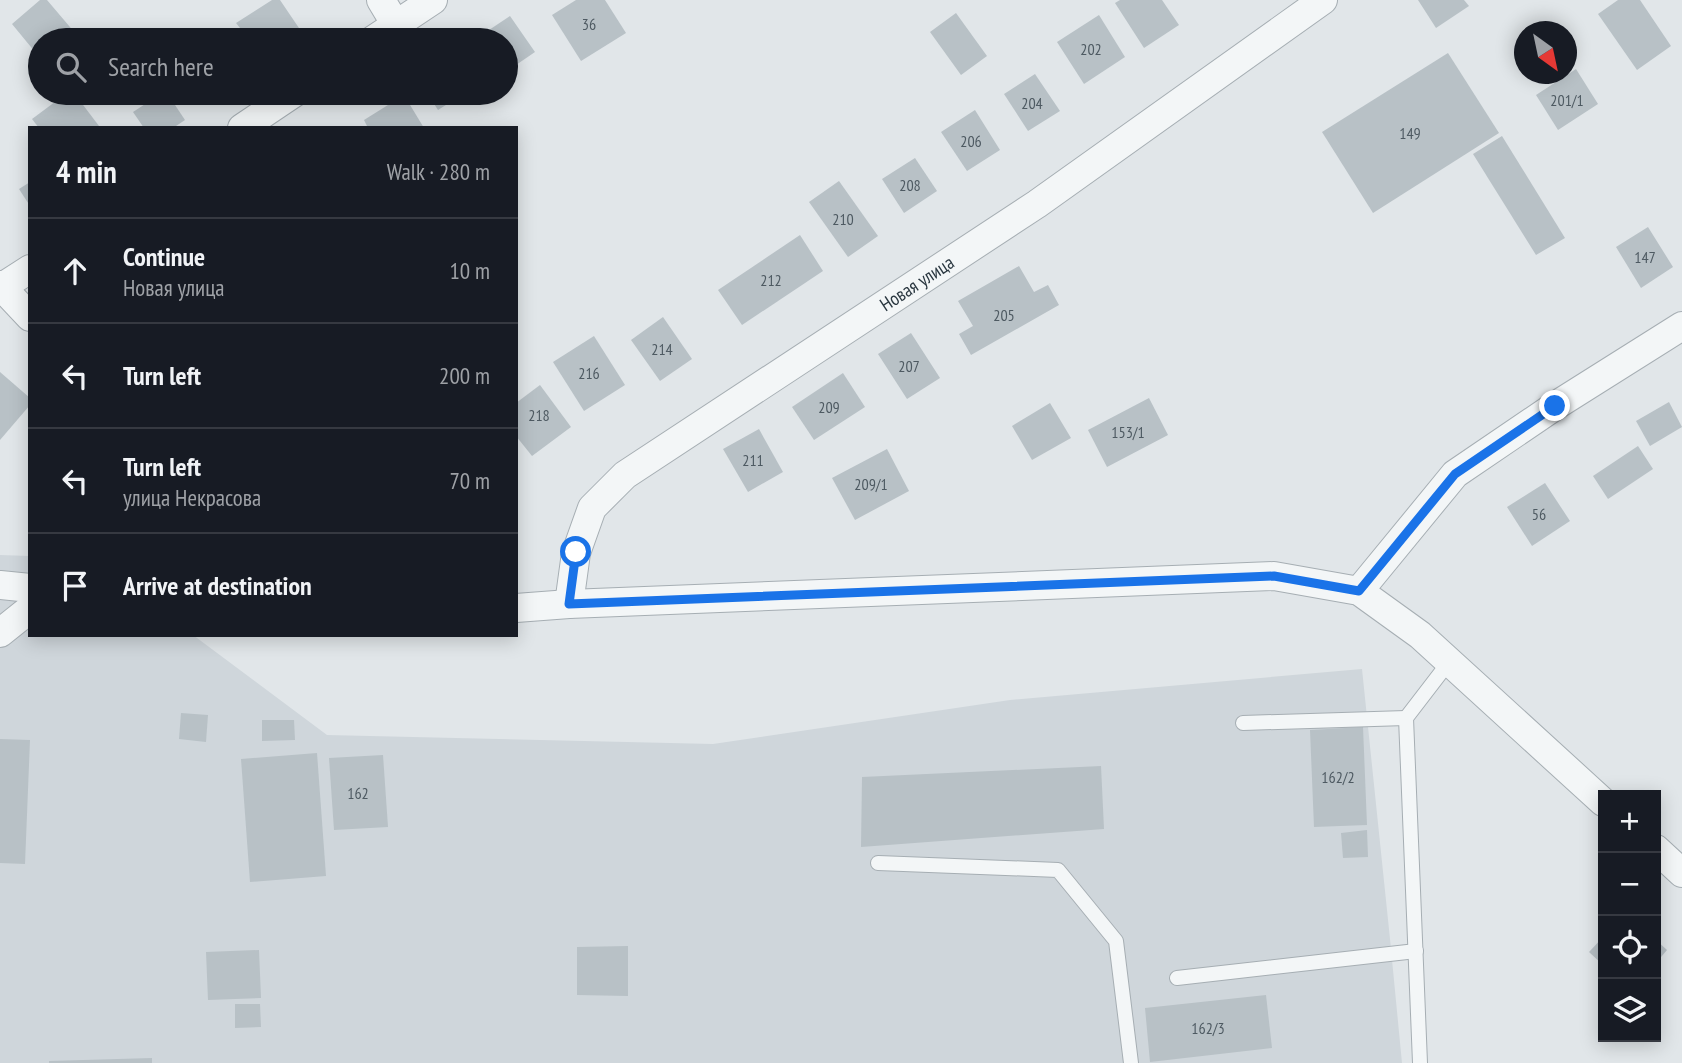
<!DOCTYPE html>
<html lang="en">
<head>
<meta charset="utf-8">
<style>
	body { margin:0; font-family:"PT Sans Narrow",sans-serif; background:#242831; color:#f1f3f6 }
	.controls { position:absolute; right:21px; bottom:21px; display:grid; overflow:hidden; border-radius:0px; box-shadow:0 4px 18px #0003 }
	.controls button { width:63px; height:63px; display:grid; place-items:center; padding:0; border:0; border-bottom:2px solid #363941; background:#171b24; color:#f1f3f6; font:35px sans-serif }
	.compass { position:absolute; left:1514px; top:21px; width:63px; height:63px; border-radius:50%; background:#171b24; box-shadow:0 4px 18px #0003; rotate:147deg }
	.stop { position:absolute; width:21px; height:21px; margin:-16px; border:5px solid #1a73e8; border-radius:50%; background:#fff }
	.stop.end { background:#1a73e8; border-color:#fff; box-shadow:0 2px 7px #0008 }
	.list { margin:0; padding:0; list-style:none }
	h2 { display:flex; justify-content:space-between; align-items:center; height:91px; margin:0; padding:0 28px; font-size:30px }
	h2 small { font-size:23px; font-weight:400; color:#9ea1a6 }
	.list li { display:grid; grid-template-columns:46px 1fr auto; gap:21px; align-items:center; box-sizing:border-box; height:105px; padding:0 28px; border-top:2px solid #363941 }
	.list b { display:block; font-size:26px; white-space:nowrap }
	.list p { margin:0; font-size:23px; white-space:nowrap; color:#9ea1a6 }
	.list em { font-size:23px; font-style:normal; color:#9ea1a6 }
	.icon { flex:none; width:38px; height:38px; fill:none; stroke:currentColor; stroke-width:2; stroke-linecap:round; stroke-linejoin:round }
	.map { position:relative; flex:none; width:1682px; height:1063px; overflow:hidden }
	.search { position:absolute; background:#171b24; box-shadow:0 4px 18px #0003; left:28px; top:28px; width:490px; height:77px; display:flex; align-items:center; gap:18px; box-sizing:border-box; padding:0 24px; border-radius:38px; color:#9ea1a6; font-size:26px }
	.panel { position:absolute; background:#171b24; box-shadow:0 4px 18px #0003; left:28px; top:126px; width:490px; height:511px; border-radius:0px }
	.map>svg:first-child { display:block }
	.built { fill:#cfd6db }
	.building { fill:#b8c1c6 }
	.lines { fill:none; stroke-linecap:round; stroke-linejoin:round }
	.service-casing { stroke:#a6aeb3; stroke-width:16 }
	.minor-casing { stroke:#a6aeb3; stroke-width:30 }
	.service { stroke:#f3f6f7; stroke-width:14 }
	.minor { stroke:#f3f6f7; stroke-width:28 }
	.route { stroke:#1a73e8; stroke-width:9 }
	.labels { text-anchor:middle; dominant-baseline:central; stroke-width:6; stroke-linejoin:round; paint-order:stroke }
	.number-label { font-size:16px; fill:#4e5a62 }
	.street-label { font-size:19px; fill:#2a3740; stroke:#f0f4f6 }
</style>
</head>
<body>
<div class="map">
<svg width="1682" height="1063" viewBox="0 0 1682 1063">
	<rect width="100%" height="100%" fill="#e1e6e9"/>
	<path class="built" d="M0,555L30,556V635H193L327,735L713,744L1010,700L1362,669L1390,939L1402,1063H0Z"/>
	<g class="building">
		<path d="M40,0H47L81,40H40V58L12,24Z"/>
		<path d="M272,0H280L301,31L287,40H221L240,28L236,23Z"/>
		<path d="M576,0H605L626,33L581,61L552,15Z"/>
		<path d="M1120,0H1162L1179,25L1144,48L1115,3Z"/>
		<path d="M1418,0H1464L1469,6L1436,28Z"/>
		<path d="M1618,0H1640L1671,46L1637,70L1598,14Z"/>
		<path d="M956,13L987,56L961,75L930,32Z"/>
		<path d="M1099,15L1125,57L1084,84L1057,42Z"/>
		<path d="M510,16L535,52L506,72V40H474Z"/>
		<path d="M1448,53L1499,133L1373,213L1322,132Z"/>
		<path d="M1576,69L1598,104L1558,130L1536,95Z"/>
		<path d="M1035,74L1060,111L1028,131L1004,94Z"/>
		<path d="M67,93H74L99,126L97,128H39L32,119Z"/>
		<path d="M162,93H167L185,120L173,128H144L133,112Z"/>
		<path d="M427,93H465L438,110Z"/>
		<path d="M404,95L424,128H368L364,120Z"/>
		<path d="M975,110L1000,150L967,171L941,132Z"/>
		<path d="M1502,136L1565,238L1536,255L1473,154Z"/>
		<path d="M915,158L937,191L904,213L882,179Z"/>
		<path d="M839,181L878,236L848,257L809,202Z"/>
		<path d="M30,182V206L19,189Z"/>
		<path d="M1648,227L1673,267L1641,288L1616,247Z"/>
		<path d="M800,235L823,271L742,325L718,290Z"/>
		<path d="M1019,266L1034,292L1048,285L1059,305L971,355L959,334L973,326L958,301Z"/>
		<path d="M663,317L692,359L660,381L631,340Z"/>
		<path d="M911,333L940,378L907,399L878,354Z"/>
		<path d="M594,336L625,385L584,411L553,362Z"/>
		<path d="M0,372L30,398V405L0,440Z"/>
		<path d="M843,373L865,407L814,440L792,407Z"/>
		<path d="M540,385L571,427L532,456L516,436V403Z"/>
		<path d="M1149,398L1168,435L1107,467L1088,430Z"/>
		<path d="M1669,402L1682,427L1650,446L1636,421Z"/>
		<path d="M1050,403L1071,438L1032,460L1012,426Z"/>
		<path d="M759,429L783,472L748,492L723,449Z"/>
		<path d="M1638,446L1653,469L1608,499L1593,476Z"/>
		<path d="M887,449L909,491L855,520L832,478Z"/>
		<path d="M1545,483L1570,521L1532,546L1507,507Z"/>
		<path d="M181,713L208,715L206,742L179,739Z"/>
		<path d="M262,720H294L295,740L262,741Z"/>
		<path d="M1363,727L1367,825L1314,827L1310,730Z"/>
		<path d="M0,739L30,740L25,864L0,863Z"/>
		<path d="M317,753L326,876L250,882L241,759Z"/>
		<path d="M383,755L388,827L334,830L329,758Z"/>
		<path d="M1101,766L1104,829L861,847L862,777Z"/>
		<path d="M1367,830L1368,857L1343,858L1341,833Z"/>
		<path d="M1603,937V965L1589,952Z"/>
		<path d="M1656,940L1667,950L1656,963Z"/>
		<path d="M628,946V996L577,995V947Z"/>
		<path d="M259,950L261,998L208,1000L206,952Z"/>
		<path d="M1266,995L1272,1048L1150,1062L1145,1008Z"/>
		<path d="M235,1004H260L261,1027L235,1028Z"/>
		<path d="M152,1058V1063H49V1061Z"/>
	</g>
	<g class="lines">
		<defs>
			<g id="service">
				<path d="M1243,723L1406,718"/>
				<path d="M878,863L1058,870L1116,941L1131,1063"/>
				<path d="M1177,978L1416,951"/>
				<path d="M1420,1063L1406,718L1449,662"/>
			</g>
			<g id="minor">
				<path d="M381,0L396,25"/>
				<path d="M373,40L433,0"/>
				<path d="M242,128L294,93"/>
				<path d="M0,285L30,317"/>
				<path d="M2,287L30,269"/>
				<path d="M0,585L30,588"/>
				<path d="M1359,591L1455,474L1555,406L1682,326"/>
				<path id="s1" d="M569,604L576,553L592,508L625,475L1037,204L1323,0"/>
				<path d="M516,608L569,604L1274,576L1359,591L1420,635L1603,802"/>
				<path d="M0,633L30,609"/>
				<path d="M1656,849L1682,873"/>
			</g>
		</defs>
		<use href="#service" class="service-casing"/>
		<use href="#minor" class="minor-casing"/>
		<use href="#service" class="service"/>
		<use href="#minor" class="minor"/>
	</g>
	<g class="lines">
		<path class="route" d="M576,552L569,604L1274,576L1359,591L1455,474L1555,406"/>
	</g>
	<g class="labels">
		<g class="number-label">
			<text x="589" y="24">36</text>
			<text x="1091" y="49">202</text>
			<text x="1567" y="100">201/1</text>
			<text x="1032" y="103">204</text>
			<text x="1410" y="133">149</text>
			<text x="971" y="141">206</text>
			<text x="910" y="185">208</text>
			<text x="843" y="219">210</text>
			<text x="1645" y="257">147</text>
			<text x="771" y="280">212</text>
			<text x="1004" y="315">205</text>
			<text x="662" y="349">214</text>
			<text x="909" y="366">207</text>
			<text x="589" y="373">216</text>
			<text x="829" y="407">209</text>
			<text x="539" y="415">218</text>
			<text x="1128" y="432">153/1</text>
			<text x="753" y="460">211</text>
			<text x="871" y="484">209/1</text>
			<text x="1539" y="514">56</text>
			<text x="1338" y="777">162/2</text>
			<text x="358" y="793">162</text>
			<text x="1208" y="1028">162/3</text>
		</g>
		<g class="street-label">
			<text stroke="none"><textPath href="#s1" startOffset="495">Новая улица</textPath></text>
		</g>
	</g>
</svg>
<div class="controls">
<button>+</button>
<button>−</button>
<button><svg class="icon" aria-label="locate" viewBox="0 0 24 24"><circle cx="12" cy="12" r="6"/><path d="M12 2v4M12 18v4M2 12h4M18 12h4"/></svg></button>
<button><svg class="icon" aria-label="layers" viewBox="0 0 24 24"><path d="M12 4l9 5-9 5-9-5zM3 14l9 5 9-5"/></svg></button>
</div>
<svg class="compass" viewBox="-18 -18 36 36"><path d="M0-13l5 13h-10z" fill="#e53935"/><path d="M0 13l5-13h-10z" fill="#9ea1a6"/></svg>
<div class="stop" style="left:576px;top:552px"></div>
<div class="stop end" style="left:1555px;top:406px"></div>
<div class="search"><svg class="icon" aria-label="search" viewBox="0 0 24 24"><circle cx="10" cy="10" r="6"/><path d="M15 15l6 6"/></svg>Search here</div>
<section class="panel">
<h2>4 min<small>Walk · 280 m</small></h2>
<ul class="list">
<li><svg class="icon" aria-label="ahead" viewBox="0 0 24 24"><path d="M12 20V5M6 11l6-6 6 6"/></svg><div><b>Continue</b><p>Новая улица</p></div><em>10 m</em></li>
<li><svg class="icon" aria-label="left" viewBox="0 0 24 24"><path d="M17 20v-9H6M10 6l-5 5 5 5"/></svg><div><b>Turn left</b></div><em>200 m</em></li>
<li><svg class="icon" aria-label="left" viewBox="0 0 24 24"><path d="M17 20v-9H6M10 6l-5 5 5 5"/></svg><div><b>Turn left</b><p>улица Некрасова</p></div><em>70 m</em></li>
<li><svg class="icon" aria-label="arrive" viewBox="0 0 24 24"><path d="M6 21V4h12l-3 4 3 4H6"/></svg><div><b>Arrive at destination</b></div></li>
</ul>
</section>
</div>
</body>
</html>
